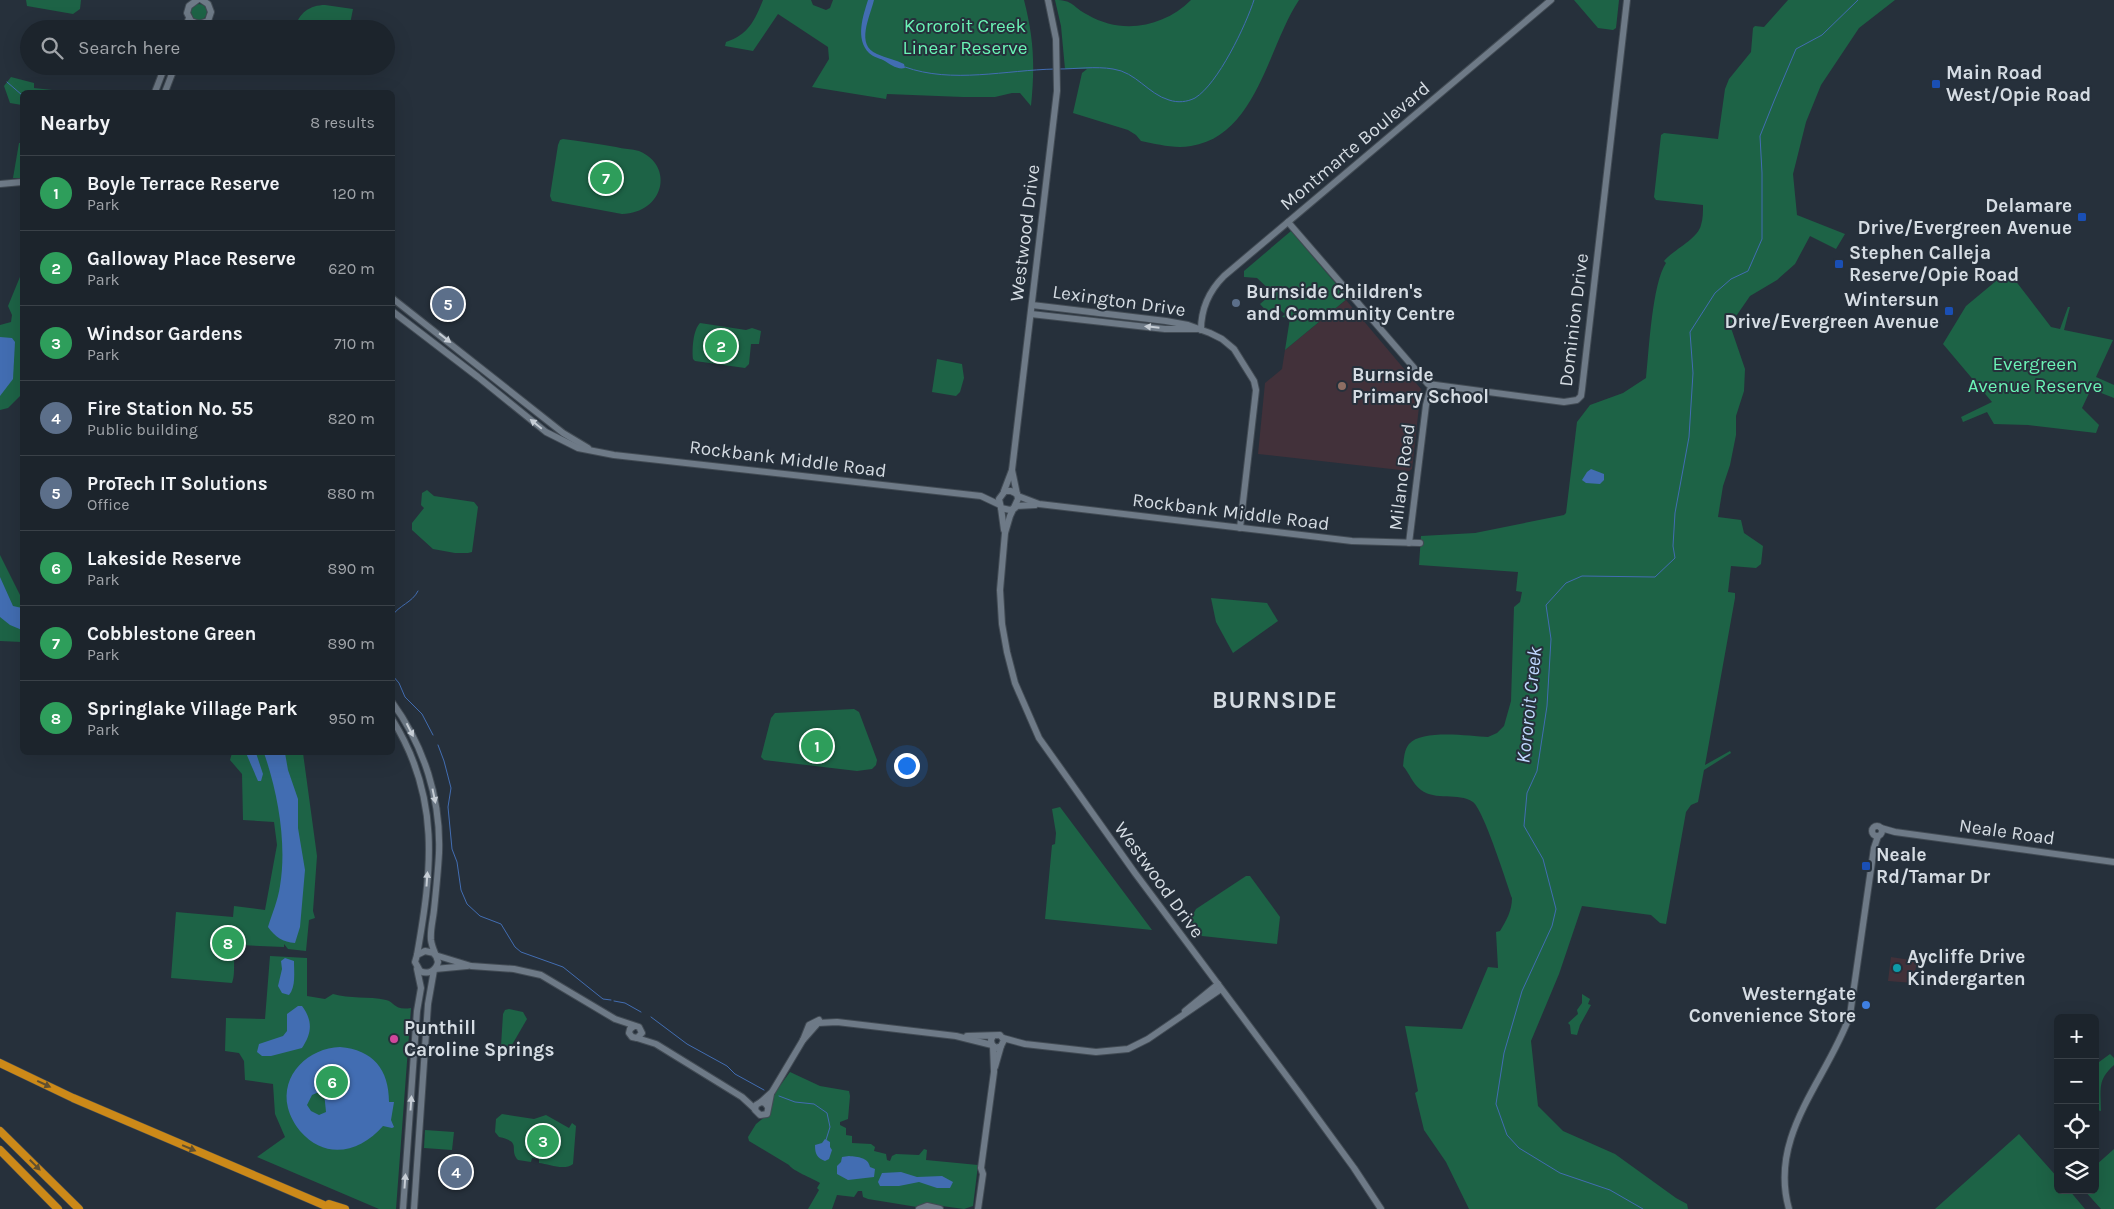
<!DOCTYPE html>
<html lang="en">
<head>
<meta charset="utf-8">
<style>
	body { margin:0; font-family:Karla,sans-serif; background:#293038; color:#f1f3f6 }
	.controls { position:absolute; right:15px; bottom:15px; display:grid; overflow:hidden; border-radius:8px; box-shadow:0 5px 20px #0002 }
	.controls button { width:45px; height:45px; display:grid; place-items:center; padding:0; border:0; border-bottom:1px solid #3a4148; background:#1c242c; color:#f1f3f6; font:25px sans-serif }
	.you { position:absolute; left:906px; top:765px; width:18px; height:18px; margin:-12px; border:4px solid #fff; border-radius:50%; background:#1a73e8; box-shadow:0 0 0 8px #1a73e833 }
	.badge { display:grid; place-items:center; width:32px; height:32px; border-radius:50%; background:#fc8fc3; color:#fff; font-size:16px; font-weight:700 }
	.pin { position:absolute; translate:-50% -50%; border:2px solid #fff; box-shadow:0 1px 5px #0006 }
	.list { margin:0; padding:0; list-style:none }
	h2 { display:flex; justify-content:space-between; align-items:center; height:65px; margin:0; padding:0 20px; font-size:21px }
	h2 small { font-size:16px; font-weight:400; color:#a0a4a9 }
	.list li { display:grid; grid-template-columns:32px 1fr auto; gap:15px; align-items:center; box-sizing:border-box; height:75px; padding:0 20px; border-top:1px solid #3a4148 }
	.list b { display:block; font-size:19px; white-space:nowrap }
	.list p { margin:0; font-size:16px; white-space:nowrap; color:#a0a4a9 }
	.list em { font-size:16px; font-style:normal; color:#a0a4a9 }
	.icon { flex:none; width:28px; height:28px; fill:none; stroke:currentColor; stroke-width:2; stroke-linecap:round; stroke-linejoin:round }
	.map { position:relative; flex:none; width:2114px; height:1209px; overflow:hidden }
	.search { position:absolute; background:#1c242c; box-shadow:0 5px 20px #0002; left:20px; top:20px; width:375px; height:55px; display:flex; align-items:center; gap:12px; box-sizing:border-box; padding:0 18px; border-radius:28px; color:#a0a4a9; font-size:19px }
	.panel { position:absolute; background:#1c242c; box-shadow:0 5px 20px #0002; left:20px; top:90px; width:375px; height:665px; border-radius:8px }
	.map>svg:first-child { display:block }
	.education { fill:#42313a }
	.green { fill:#1d6346 }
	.water { fill:#426db2; fill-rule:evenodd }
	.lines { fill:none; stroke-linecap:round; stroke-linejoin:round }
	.stream { stroke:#426db2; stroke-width:1 }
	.secondary-casing { stroke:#424b54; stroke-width:8 }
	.highway-casing { stroke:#424b54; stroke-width:9 }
	.secondary { stroke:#6e7a87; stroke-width:6 }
	.highway { stroke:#cc8918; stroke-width:8 }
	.oneway { fill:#c6cdd5 }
	.oneway2 { fill:#604f2f }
	.transit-dot { fill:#1a4fb4; stroke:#26303b; stroke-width:2 }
	.service-dot { fill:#5c6f8a; stroke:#26303b; stroke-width:2 }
	.education-dot { fill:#8d6e63; stroke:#26303b; stroke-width:2 }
	.culture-dot { fill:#0f9aa8; stroke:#26303b; stroke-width:2 }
	.shop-dot { fill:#3f7fe0; stroke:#26303b; stroke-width:2 }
	.hotel-dot { fill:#d1479c; stroke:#26303b; stroke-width:2 }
	.labels { text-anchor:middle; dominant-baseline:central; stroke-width:4; stroke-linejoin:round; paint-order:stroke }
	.park-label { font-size:19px; fill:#6bf4b6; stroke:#26303b }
	.poi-label { font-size:19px; font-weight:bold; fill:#d5dce3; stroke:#26303b; text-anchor:start }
	.street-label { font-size:19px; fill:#d5dce3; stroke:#26303b }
	.water-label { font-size:20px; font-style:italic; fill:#bfd7fe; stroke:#26303b }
	.district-label { font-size:24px; font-weight:bold; letter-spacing:1px; fill:#d5dce3; stroke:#26303b }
</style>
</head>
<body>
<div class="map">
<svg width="2114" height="1209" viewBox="0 0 2114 1209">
	<rect width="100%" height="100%" fill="#26303b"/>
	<g class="education">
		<path d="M1346,300L1421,389L1412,469L1409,471L1258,454L1265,383L1282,369L1285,350Z"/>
		<path d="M1891,957L1917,961L1913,983L1888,981Z"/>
	</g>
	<g class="green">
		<path d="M26,0H81L80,9L73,14L27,6Z"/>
		<path d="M763,0H811L813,5L826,10L830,8L833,0H1024C1034,39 1035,66 1031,106L1020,93H1012L995,97H963L887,94L886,99L812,87L829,59L828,47L778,14L753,51L725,46L726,42C748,35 755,20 763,0Z"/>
		<path d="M1055,0C1074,0 1072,7 1088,15C1122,35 1164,27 1191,0H1299C1268,46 1257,136 1191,146C1174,149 1157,144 1141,141L1136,135L1128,130L1073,113L1082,73L1087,69H1065L1061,26Z"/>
		<path d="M1574,0H1619L1616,28L1613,30L1598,28Z"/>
		<path d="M1788,0H1895L1859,28L1821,85L1806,122L1793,174L1797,215L1845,234L1836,249L1810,236L1795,264L1777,280L1750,296L1730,325L1745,369L1744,391L1736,416V435L1730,465L1723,486L1718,517L1741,520L1744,533L1763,546L1761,564L1756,568L1731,566L1728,592L1735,593V598L1705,765L1730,751L1731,753L1704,770L1698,802L1691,805L1686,812L1666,924L1660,923L1651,915L1582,906L1559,974L1531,1041L1538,1106L1563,1131L1615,1154L1676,1198L1687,1204L1688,1209H1469L1446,1162L1424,1130L1415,1093L1418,1091L1405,1026L1462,1029L1488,967L1498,968L1496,932L1500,931C1506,921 1512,911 1512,898C1506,881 1484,811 1473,802C1458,792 1435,801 1421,790C1412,783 1410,774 1403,766C1404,759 1404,750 1409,744C1422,729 1469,736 1488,737L1497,733L1504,726L1511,701L1514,607L1520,602L1522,592L1516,591L1518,572L1419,565L1421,536L1475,533L1564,515L1566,513L1577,422L1590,405L1623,393L1646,378C1649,351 1652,284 1666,263L1664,261C1673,250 1698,239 1701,225C1703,219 1703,212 1703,205L1656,200L1654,197L1661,135L1664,133L1718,139L1725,89L1729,79L1751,52L1753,28L1755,26L1764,27Z"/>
		<circle cx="199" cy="12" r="8"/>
		<path d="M325,5L353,9L349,29H295C298,13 310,5 325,5Z"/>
		<path d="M11,77L34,83V88L71,92H22V105L10,103L4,86Z"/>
		<path d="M563,139C581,141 598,144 616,147C623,149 632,149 639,151C675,166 664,213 622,214L552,201L550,196L558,145L560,140Z"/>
		<path d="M19,143H22V178H13Z"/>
		<path d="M1291,231L1348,298L1285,350L1290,318L1282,317L1285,314L1280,310L1272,317L1260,304L1273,293L1257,278L1244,277V271Z"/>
		<path d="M2008,271L2051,327L2060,329L2068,307H2070L2064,330L2113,340L2096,377L2114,385V398L2091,389L2082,408L2099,425L2096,433L2028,425L1994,424L1987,412L1963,422L1961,417L1992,402L1943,344L1966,306Z"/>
		<path d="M22,272V394L8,408L0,410V325L11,322L12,315L8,306Z"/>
		<path d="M700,323L746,330L752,328L761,331L759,344H751L749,364L745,368L695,361L693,359C692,349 693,330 700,323Z"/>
		<path d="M937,359L962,364L964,378L960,392L956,396L932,392Z"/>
		<path d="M427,490L434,496L474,502L478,507L472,552L468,553H455L433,549L412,530V523L424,508L421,505L422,493Z"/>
		<path d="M0,555L22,599V642L0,641Z"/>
		<path d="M1211,598L1267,603L1278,621L1233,653L1216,622Z"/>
		<path d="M854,709L859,712L877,760L876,765L872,769L857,771L764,760L761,757L771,718L775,713Z"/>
		<path d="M232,753H303L317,856L313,911L315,918L309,920L306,951L288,949L284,944V947L240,945C230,955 237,970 232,983L171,978L176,912L233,917L234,906L265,910L277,845L274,822L243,820L242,774L230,760Z"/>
		<path d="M1060,807L1152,930L1045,919L1052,845L1055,844L1056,833L1052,809Z"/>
		<path d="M1246,876H1250L1280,917L1277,944L1202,936L1190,920L1196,909Z"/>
		<path d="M270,956L307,958V996L325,999L333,994C350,999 368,996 386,1000C395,1002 394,1011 411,1008L396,1209H379L257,1157L285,1137L275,1114L273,1084L245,1080L244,1061L239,1053L225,1051L226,1018L265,1019Z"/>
		<path d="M1582,994L1590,999L1588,1004L1591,1005L1580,1025L1577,1035L1571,1034L1570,1025L1568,1023L1578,1014L1577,1010L1582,1003Z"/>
		<path d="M509,1009L523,1012L527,1019L509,1050L505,1052L502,1050L501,1046L503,1014L505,1010Z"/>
		<path d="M2110,1054L2114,1058V1065C2097,1080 2101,1089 2101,1111L2097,1110L2095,1102V1065Z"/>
		<path d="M790,1072L820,1086L849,1091L850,1096L848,1119L840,1122V1125L846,1128V1135L852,1136V1143L871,1144L875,1147L874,1151L886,1154L887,1160L890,1161L892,1156L896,1154L919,1155L924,1149L927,1150L926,1160L978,1165L973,1206L964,1209L927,1204L917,1207L868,1199L863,1197L862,1191H858L854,1197L837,1195L832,1209H808L819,1190L817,1188L820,1183C812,1178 793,1171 789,1165L749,1141L748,1137L756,1124L766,1116L771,1098Z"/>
		<path d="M502,1114L534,1119L546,1115L569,1128L572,1123L576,1126L573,1164C564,1171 549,1164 539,1163V1159L532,1158L531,1162L518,1160C508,1149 523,1142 499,1137L495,1132L496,1119Z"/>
		<path d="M425,1130L454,1132L452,1150L424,1148Z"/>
		<path d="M2019,1134L2058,1178V1190H2069L2085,1209H1935Z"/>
		<path d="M2114,1149V1209H2101L2084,1190H2095V1166Z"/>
	</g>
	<g class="water">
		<path d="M868,0H874C870,17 855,45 877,54C886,58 896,60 904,64L905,68C897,70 890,64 883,60C879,58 873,57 869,53C855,39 863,16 868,0Z"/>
		<path d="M0,337L12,338L15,342L13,379L0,396Z"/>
		<path d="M1591,469L1604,474V480L1600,484L1586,483L1582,480L1587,472Z"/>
		<path d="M0,577L13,606L22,608V630L10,625L0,617Z"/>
		<path d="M246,753H256L263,774L261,781H258Z"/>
		<path d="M264,753H285L288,770L298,799V828L305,870L300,927L295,943C283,942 275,937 268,927C272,914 278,900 280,886C287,844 278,793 264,753Z"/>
		<path d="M285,958L294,961C294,972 296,987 289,995L282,993L278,986L282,969L281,961Z"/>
		<path d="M298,1006H302C313,1021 312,1033 302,1048L271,1056H262L257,1052L259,1044L283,1036L287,1031V1014Z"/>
		<path d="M340,1047C373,1050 389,1069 389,1102H394L391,1120L394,1127L392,1128L383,1126C360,1152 326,1161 300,1131C295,1125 290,1116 288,1108C280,1074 309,1048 340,1047ZM321,1091L324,1092L326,1112L319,1115L311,1111L307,1105L312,1095Z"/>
		<path d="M825,1139L830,1142V1147L832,1150L829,1159L825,1161C817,1158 815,1154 815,1145L822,1143Z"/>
		<path d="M849,1156C858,1157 868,1157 870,1167L875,1169L874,1177L848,1180L837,1174V1166L841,1162L842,1157Z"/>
		<path d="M901,1172L917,1177L942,1176L953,1182L950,1188H937L919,1182L899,1186H880L878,1182L882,1173Z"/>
	</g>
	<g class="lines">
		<g class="stream">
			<path d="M905,67C952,84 1006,70 1055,69"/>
			<path d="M1059,69C1076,69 1096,66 1113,69C1136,72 1148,94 1169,100C1178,103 1187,102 1195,98C1218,84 1246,25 1254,0"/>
			<path d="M7,82L22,95"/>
			<path d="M392,616C399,605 412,603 418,591"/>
			<path d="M392,675L399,683L405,697L422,714L433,735"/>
			<path d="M438,745L444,761L451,788L448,807L452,849L457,862L461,890L467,904L480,916L501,924L515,947L521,952L563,967L603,999L611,1000"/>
			<path d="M614,1001L625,1003L641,1012"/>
			<path d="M651,1017L687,1044L727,1066L735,1074L764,1090"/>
			<path d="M779,1096L795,1102L814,1104L827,1113L830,1127L826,1140"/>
			<path d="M1643,1209L1610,1190L1560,1173L1519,1148L1507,1135L1496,1104L1504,1053L1522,991L1552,926L1556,909L1543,859L1524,826L1527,793L1537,771L1547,706L1551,639L1546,605L1566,583L1582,576L1655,577L1675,558L1673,546L1675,513L1689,437L1693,373L1690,332L1715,293L1731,279L1748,271L1762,239V173L1760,136L1774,101L1796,49L1822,35L1858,0"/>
		</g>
		<defs>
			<g id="secondary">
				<path d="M197,0L189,6L187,13L191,21L199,24L208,21L211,12L208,4L202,0"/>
				<path d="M185,29L189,18"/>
				<path d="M155,92L165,66"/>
				<path d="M165,92L175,66"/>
				<path d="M0,184L22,182"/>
				<path d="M1288,222L1428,384L1564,402L1577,400L1581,396L1582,389L1627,0"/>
				<path d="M392,298L563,433L588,448"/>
				<path d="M1032,305L1166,321L1188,325L1210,333L1222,339L1234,349L1254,381L1256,390L1240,528"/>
				<path d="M392,311L478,377L546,432L578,448L614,455L981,496L1000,505"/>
				<path d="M1031,314L1165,329H1197"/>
				<path d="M1201,330C1201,308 1209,291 1224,276L1551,0"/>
				<path d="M1012,470L1018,499L1010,516L1005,533L1000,590L1002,624L1007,652L1015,683L1039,738L1135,873L1300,1094L1354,1168L1381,1209"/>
				<path d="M1004,491L1012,470L1057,91L1056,39L1048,0"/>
				<path d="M1018,496L1039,504L1352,541L1420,543"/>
				<path d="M1016,506L1035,505"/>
				<path d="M1001,508L1004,530"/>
				<path d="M1015,508L1010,510L1001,508L999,499L1005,491H1011L1017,494"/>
				<path d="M1409,543L1426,405L1431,386"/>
				<path d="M392,702C424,746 441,799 439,853C438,872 436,891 434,910C433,920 430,930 431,940C432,948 436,954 438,962C436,971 428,975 420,971L415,962L417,955L425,951L434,953"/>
				<path d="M392,719C441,797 432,870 417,955"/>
				<circle cx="1877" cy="831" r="5"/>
				<path d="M1881,828L1895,832L2114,862"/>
				<path d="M435,955L471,966L514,969L541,975L615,1019L639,1027L642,1033L637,1038L632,1037L629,1033L630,1029L634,1026"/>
				<path d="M435,969L467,966"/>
				<path d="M1185,1011L1218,984"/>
				<path d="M967,1036L1000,1035L1004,1040L1001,1046L996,1048L992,1045L991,1040L993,1036"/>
				<path d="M637,1038L656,1044L742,1097L755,1109"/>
				<path d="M1003,1038L1025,1044L1096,1052L1128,1049L1148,1039L1221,989"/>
				<path d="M803,1040L818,1023L837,1022L956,1036L992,1045"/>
				<path d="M995,1067L1001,1046"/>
				<path d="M761,1102L772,1092L803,1040L809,1025L819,1020"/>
				<path d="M768,1107L765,1103L761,1102L756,1105L755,1110L760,1115L767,1114L771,1094"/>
				<path d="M403,1209L417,1011L421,988L417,969"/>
				<path d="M414,1209L428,1004L434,970"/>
				<path d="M919,1209L927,1206L940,1209"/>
				<path d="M978,1209L983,1174L981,1168L994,1072L993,1046"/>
				<path d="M1789,1209C1768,1135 1827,1080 1850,1015L1874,848L1878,836"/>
			</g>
			<g id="highway">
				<path d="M0,1063L73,1098L333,1209"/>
				<path d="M0,1131L79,1209"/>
				<path d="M0,1150L58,1209"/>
				<path d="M329,1204L345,1209"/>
			</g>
		</defs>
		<use href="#secondary" class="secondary-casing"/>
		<use href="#highway" class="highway-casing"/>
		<use href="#secondary" class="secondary"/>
		<use href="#highway" class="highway"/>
	</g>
	<defs><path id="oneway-solid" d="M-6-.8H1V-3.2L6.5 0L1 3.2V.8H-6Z" transform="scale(1.25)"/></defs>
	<g class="oneway">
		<use href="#oneway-solid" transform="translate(1152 327) rotate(-174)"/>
		<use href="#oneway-solid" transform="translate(445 338) rotate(38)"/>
		<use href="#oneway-solid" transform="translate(536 424) rotate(-141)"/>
		<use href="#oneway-solid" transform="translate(410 730) rotate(63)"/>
		<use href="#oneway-solid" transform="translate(434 796) rotate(78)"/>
		<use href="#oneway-solid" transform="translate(427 879) rotate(-86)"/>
		<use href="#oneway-solid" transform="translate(411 1103) rotate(-86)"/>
		<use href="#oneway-solid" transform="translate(405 1181) rotate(-86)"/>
	</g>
	<g class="oneway2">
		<use href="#oneway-solid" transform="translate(44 1084) rotate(25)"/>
		<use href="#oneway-solid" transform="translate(189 1148) rotate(23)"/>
		<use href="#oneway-solid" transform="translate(35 1165) rotate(45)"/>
	</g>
	<g class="transit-dot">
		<rect x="1931" y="79" width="10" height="10" rx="2.5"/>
		<rect x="2077" y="212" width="10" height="10" rx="2.5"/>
		<rect x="1834" y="259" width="10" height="10" rx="2.5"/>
		<rect x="1944" y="306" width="10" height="10" rx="2.5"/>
		<rect x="1861" y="861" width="10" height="10" rx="2.5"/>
	</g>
	<circle class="service-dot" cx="1236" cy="303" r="5"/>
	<circle class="education-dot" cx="1342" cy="386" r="5"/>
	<circle class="culture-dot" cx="1897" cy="968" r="5"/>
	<circle class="shop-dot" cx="1866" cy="1005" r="5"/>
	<circle class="hotel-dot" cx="394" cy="1039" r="5"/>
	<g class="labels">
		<g class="park-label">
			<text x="965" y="26">Kororoit Creek<tspan x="965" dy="22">Linear Reserve</tspan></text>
			<text x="2035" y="364">Evergreen<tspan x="2035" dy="22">Avenue Reserve</tspan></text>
		</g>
		<g class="poi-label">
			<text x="1946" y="73">Main Road<tspan x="1946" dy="22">West/Opie Road</tspan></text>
			<text x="2072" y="206" text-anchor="end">Delamare<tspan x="2072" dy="22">Drive/Evergreen Avenue</tspan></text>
			<text x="1849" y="253">Stephen Calleja<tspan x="1849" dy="22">Reserve/Opie Road</tspan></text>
			<text x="1246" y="292">Burnside Children's<tspan x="1246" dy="22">and Community Centre</tspan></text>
			<text x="1939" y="300" text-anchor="end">Wintersun<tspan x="1939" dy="22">Drive/Evergreen Avenue</tspan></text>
			<text x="1352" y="375">Burnside<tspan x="1352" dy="22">Primary School</tspan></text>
			<text x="1876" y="855">Neale<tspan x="1876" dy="22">Rd/Tamar Dr</tspan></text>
			<text x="1907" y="957">Aycliffe Drive<tspan x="1907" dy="22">Kindergarten</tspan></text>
			<text x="1856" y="994" text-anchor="end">Westerngate<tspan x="1856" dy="22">Convenience Store</tspan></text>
			<text x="404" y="1028">Punthill<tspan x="404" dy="22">Caroline Springs</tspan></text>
		</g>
		<g class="street-label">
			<text transform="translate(1355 146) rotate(-40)">Montmarte Boulevard</text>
			<text transform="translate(1025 233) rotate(-83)">Westwood Drive</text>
			<text transform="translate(1119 301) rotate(8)">Lexington Drive</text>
			<text transform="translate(1574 320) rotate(-83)">Dominion Drive</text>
			<text transform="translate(788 459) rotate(7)">Rockbank Middle Road</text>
			<text transform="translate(1402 477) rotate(-83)">Milano Road</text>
			<text transform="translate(1231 512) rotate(7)">Rockbank Middle Road</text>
			<text transform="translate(2007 832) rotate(8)">Neale Road</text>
			<text transform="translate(1159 880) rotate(54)">Westwood Drive</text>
		</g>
		<g class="water-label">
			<text transform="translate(1529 705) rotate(-84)">Kororoit Creek</text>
		</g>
		<g class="district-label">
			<text x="1275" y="700">BURNSIDE</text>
		</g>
	</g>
</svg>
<div class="controls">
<button>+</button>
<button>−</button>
<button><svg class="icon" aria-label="locate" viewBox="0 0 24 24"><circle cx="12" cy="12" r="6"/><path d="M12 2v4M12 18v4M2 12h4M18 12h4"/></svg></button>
<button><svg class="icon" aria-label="layers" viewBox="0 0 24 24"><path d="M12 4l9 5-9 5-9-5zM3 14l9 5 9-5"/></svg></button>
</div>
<div class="you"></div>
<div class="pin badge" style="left:817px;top:746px;background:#2e9e5b">1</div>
<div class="pin badge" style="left:721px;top:346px;background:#2e9e5b">2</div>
<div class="pin badge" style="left:543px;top:1141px;background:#2e9e5b">3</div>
<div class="pin badge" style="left:456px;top:1172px;background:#5c6f8a">4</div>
<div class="pin badge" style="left:448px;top:304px;background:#5c6f8a">5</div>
<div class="pin badge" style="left:332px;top:1082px;background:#2e9e5b">6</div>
<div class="pin badge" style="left:606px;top:178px;background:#2e9e5b">7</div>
<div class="pin badge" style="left:228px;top:943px;background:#2e9e5b">8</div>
<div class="search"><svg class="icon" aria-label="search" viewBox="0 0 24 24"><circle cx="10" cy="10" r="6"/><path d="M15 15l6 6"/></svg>Search here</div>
<section class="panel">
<h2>Nearby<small>8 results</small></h2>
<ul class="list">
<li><span class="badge" style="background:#2e9e5b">1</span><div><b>Boyle Terrace Reserve</b><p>Park</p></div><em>120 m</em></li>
<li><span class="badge" style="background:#2e9e5b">2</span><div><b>Galloway Place Reserve</b><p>Park</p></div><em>620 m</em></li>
<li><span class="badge" style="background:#2e9e5b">3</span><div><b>Windsor Gardens</b><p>Park</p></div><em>710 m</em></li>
<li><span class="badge" style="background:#5c6f8a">4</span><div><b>Fire Station No. 55</b><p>Public building</p></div><em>820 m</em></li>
<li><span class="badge" style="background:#5c6f8a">5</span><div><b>ProTech IT Solutions</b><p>Office</p></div><em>880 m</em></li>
<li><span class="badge" style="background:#2e9e5b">6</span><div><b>Lakeside Reserve</b><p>Park</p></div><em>890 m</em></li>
<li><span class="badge" style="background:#2e9e5b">7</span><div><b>Cobblestone Green</b><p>Park</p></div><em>890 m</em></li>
<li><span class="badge" style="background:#2e9e5b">8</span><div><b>Springlake Village Park</b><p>Park</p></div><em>950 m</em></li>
</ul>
</section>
</div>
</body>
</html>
